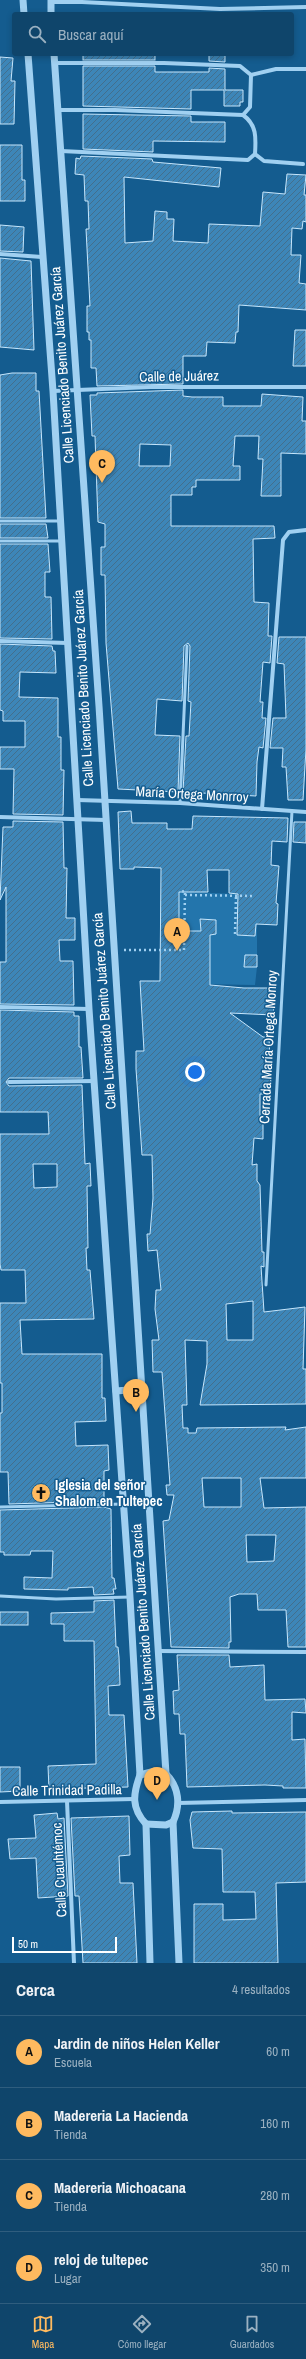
<!DOCTYPE html>
<html lang="es">
<head>
<meta charset="utf-8">
<style>
	body { margin:0; font-family:"Archivo Narrow",sans-serif; background:#1d4f73; color:#f1f3f6 }
	.scale { position:absolute; left:12px; bottom:10px; width:105px; box-sizing:border-box; padding-left:4px; border:2px solid #fff; border-top:0; font-size:11px; line-height:14px; white-space:nowrap; color:#fff; -webkit-text-stroke:3px #145c8f; paint-order:stroke }
	.you { position:absolute; left:195px; top:1072px; width:14px; height:14px; margin:-10px; border:3px solid #fff; border-radius:50%; background:#1a73e8; box-shadow:0 0 0 6px #1a73e833 }
	.badge { display:grid; place-items:center; width:26px; height:26px; border-radius:50%; background:#ffba5f; color:#111; font-size:13px; font-weight:700 }
	.pin { position:absolute; translate:-50% -33px; filter:drop-shadow(0 1px 2px #0008) }
	.pin::after { content:''; position:absolute; top:21px; width:14px; height:12px; background:inherit; clip-path:polygon(0 0,100% 0,50% 100%) }
	.list { margin:0; padding:0; list-style:none }
	h2 { display:flex; justify-content:space-between; align-items:center; height:52px; margin:0; padding:0 16px; font-size:17px }
	h2 small { font-size:13px; font-weight:400; color:#9bb1c1 }
	.list li { display:grid; grid-template-columns:26px 1fr auto; gap:12px; align-items:center; box-sizing:border-box; height:72px; padding:0 16px; border-top:1px solid #2f5d7e }
	.list b { display:block; font-size:15px; white-space:nowrap }
	.list p { margin:0; font-size:13px; white-space:nowrap; color:#9bb1c1 }
	.list em { font-size:13px; font-style:normal; color:#9bb1c1 }
	.icon { flex:none; width:22px; height:22px; fill:none; stroke:currentColor; stroke-width:2; stroke-linecap:round; stroke-linejoin:round }
	.map { position:relative; flex:none; width:306px; height:1963px; overflow:hidden }
	.search { position:absolute; background:#0f456b; box-shadow:0 2px 6px #0003; left:12px; right:12px; top:12px; height:44px; display:flex; align-items:center; gap:10px; box-sizing:border-box; padding:0 14px; border-radius:4px; color:#9bb1c1; font-size:15px }
	.sheet { height:340px; background:#0f456b }
	nav { display:flex; justify-content:space-around; align-items:center; box-sizing:border-box; height:56px; border-top:1px solid #2f5d7e; background:#0f456b; font-size:11px; color:#9bb1c1 }
	nav a { display:grid; justify-items:center; gap:2px }
	nav .on { color:#ffba5f }
	.map>svg:first-child { display:block }
	.green { fill:#2375ac }
	.building { fill:url(#building-hatch); stroke:#c6e6fc; fill-rule:evenodd }
	.lines { fill:none; stroke-linecap:round; stroke-linejoin:round }
	.path { stroke:#a0d0f1; stroke-width:2.5; stroke-dasharray:2 3; stroke-linecap:butt }
	.service { stroke:#a0d0f1; stroke-width:3 }
	.minor { stroke:#a0d0f1; stroke-width:4 }
	.tertiary { stroke:#a0d0f1; stroke-width:7 }
	.labels { text-anchor:middle; dominant-baseline:central; stroke-width:3; stroke-linejoin:round; paint-order:stroke }
	.street-label { font-size:14px; fill:#fff; stroke:#145c8f }
	.poi-label { font-size:14px; font-weight:bold; fill:#fff; stroke:#145c8f; text-anchor:start }
</style>
</head>
<body>
<div class="map">
<svg width="306" height="1963" viewBox="0 0 306 1963">
	<defs>
		<pattern id="building-hatch" width="6" height="6" patternUnits="userSpaceOnUse"><rect width="6" height="6" fill="#3d86b8"/><path d="M-1 1l2-2M0 6l6-6M5 7l2-2" fill="none" stroke="#436f8d"/></pattern>
	</defs>
	<rect width="100%" height="100%" fill="#145c8f"/>
	<path class="green" d="M178,881L191,892L257,895V955H245L244,966L257,967L255,985L196,984L210,970V935L216,934V920L200,919L201,935L179,931Z"/>
	<g class="building">
		<rect x="83" y="54" width="72" height="6"/>
		<path d="M209,54H225V62L209,61Z"/>
		<path d="M0,57L13,58L11,81H15L14,124H0Z"/>
		<path d="M83,66H155V72H209V68L225,69V90H243V102H240V106H224V90H191V109L83,106Z"/>
		<path d="M83,114L191,116V122H225V142L153,141V152L83,149Z"/>
		<path d="M0,145H22V180H25V201H0Z"/>
		<path d="M81,156L152,159L153,162L221,168L219,187L124,177L125,243L153,241L155,211L167,212V219H174L173,241L208,243L209,224L260,226L263,192L285,194L287,174L306,175L304,195H306V222L303,221L302,229L292,228L291,255H301L299,283L306,284V310L239,305L238,332H236L235,343L207,342L206,356H183V384L97,386L96,368H91V340H89V332H87V306H90L86,229H89L88,201H85L84,175L75,174L76,158L80,159Z"/>
		<path d="M0,225L24,227L23,252L0,251Z"/>
		<path d="M0,258L31,261L34,350L0,347Z"/>
		<path d="M295,330H306V366H293Z"/>
		<path d="M12,373H36V391H39L46,518H0V375Z"/>
		<path d="M183,390V396L192,397H223V406H261L262,394L303,397L302,421H306V454L281,453V496H261L263,459H258L259,436H235L233,466H240V480H196V487H192V495H171V526H274L275,538L253,539L254,602L269,603L268,636H272L270,663L263,662L260,702H263L262,718H266L263,748L259,747L257,762L256,796L183,792L186,736H189L191,702L188,701L190,646L188,643L184,646L182,701L157,699L155,735L180,736L178,792L118,789L106,643L105,575H101V547H105V524L98,522L95,436H92L90,395H97V393ZM140,444L171,445L170,466H139Z"/>
		<path d="M0,524H46L48,538H0Z"/>
		<path d="M0,544H48L50,572H45V597H51L52,639L0,638Z"/>
		<path d="M279,637H306V749L303,800H288L286,767H282L283,748H270L273,718H286L284,664L277,663Z"/>
		<path d="M0,644L52,646L53,651H55L56,673L20,672L19,697L58,698V737H61V770H64L63,815L13,814L14,769H0V747H25V721H3V711L0,710Z"/>
		<path d="M131,811L132,823H167V829H192L193,816L288,818L287,842L272,841L271,865L279,866L276,903L278,904L277,925L256,924L255,936L237,935L238,894L229,893V870H207L208,892H179V931H201L200,919L216,920V934L210,935V985L244,988H276L273,1015L230,1013L263,1037H269L271,1086L265,1085V1094H260V1122H263V1139L254,1138L252,1165L257,1164V1181L260,1185L262,1252H264V1267L261,1266L264,1312L305,1307L303,1369H306V1404L200,1405L207,1364V1341L185,1340L187,1405H182L183,1428H188V1433H196L197,1428L286,1427L285,1430L306,1427V1478H260L264,1508L306,1507V1647H288L286,1610H258L257,1594H239L230,1597L231,1642H229V1648L171,1647L163,1521L169,1520L174,1495H167L166,1485H170L162,1372H153L152,1340H159L155,1309L156,1290H161L157,1250L148,1251L147,1234H150L153,1198L152,1155H142L136,1069V1051H144L140,981H160L161,868L134,867V869H120L118,812ZM253,1301V1340H227L226,1304ZM202,1478H241V1507H204ZM246,1535H276L274,1561L247,1562Z"/>
		<path d="M13,821L63,822L64,868H67L66,918H75V940H59L60,961H73L74,1005L0,1004V962H6V887L0,900L3,827H13Z"/>
		<path d="M294,822H306V843L293,842Z"/>
		<path d="M245,955H257V967H244Z"/>
		<path d="M0,1010L74,1012V1016H79V1047H81L83,1078H9L6,1082L9,1086L82,1085L85,1164L90,1163L91,1186H87L88,1248H86L87,1270H90L94,1319L20,1320L22,1354H102V1398H105L106,1421L75,1422L76,1446L108,1445L109,1470L104,1471V1501L9,1504L8,1472H0V1413H2V1383H0V1303H26L25,1270H1L0,1264V1134H49L48,1112H0ZM33,1164H57V1187L34,1188Z"/>
		<path d="M104,1507L111,1509L112,1578H114L116,1589H113L114,1594L94,1595L93,1587L68,1588V1590L24,1589V1577L52,1578L53,1551H31L30,1555H4V1552H0V1510Z"/>
		<path d="M114,1600L116,1647H118L119,1657L120,1685L108,1686L109,1715H124L128,1787L49,1789L48,1766L96,1764L94,1641H64V1624H51V1613L94,1612V1601Z"/>
		<rect x="0" y="1612" width="28" height="13"/>
		<path d="M177,1655H229L230,1667L264,1665L265,1700L305,1699L306,1713L292,1712V1740L305,1739L306,1788H283V1786L265,1785L187,1787L185,1734H180L179,1714H174L173,1691L179,1690Z"/>
		<path d="M0,1767H20V1791L0,1792Z"/>
		<path d="M232,1811V1813L306,1812V1882L276,1883L278,1963H194V1904H223V1920L256,1919L255,1892H223L222,1849L193,1848L190,1820L192,1812Z"/>
		<path d="M57,1813L58,1819L64,1818L68,1896L38,1898L36,1858L10,1859L8,1839L36,1838L34,1815Z"/>
		<path d="M129,1816L130,1855L119,1856L120,1883H133L137,1963H83L79,1896H75L71,1818Z"/>
	</g>
	<g class="lines">
		<g class="path">
			<path d="M185,895L255,896"/>
			<path d="M235,934L236,896"/>
			<path d="M124,950H184L185,891L179,892"/>
		</g>
		<g class="service">
			<path d="M0,521H60"/>
			<path d="M0,541H61"/>
			<path d="M180,803L187,646"/>
			<path d="M266,1285L292,811"/>
			<path d="M0,1507L124,1504"/>
			<path d="M0,1596L56,1599L130,1597"/>
		</g>
		<g class="minor">
			<path d="M51,2H82L220,9L306,7"/>
			<path d="M55,63H164L240,66L251,75L250,107L243,115L115,110H58"/>
			<path d="M251,75L276,69H306"/>
			<path d="M61,151L248,160L255,154C256,138 257,125 243,115"/>
			<path d="M255,154L264,161L303,164"/>
			<path d="M0,254L42,257"/>
			<path d="M53,391L151,387H306"/>
			<path d="M0,641L68,643"/>
			<path d="M77,800L180,803L306,812"/>
			<path d="M262,809L283,540L289,532L306,530"/>
			<path d="M0,817L106,820"/>
			<path d="M0,1007L89,1009"/>
			<path d="M9,1082L95,1081"/>
			<path d="M158,1651L306,1652"/>
			<path d="M67,1801L74,1963"/>
			<path d="M0,1802L134,1799"/>
			<path d="M178,1803L306,1800"/>
		</g>
		<g class="tertiary">
			<path d="M23,0L24,14"/>
			<path d="M51,0V14"/>
			<path d="M28,54L53,391L89,1009L130,1597L140,1775C133,1794 131,1808 146,1824L150,1963"/>
			<path d="M54,54L99,706L166,1774C179,1787 181,1805 173,1822L179,1963"/>
			<path d="M116,1391L141,1389"/>
			<path d="M140,1775L155,1771L166,1774"/>
			<path d="M146,1824L166,1825L173,1822"/>
		</g>
	</g>
	<defs>
		<symbol id="church-disc" viewBox="-11 -11 22 22"><circle r="9.5" fill="#ffba5f" stroke="#145c8f"/><path d="M-1.2-6h2.4v3.5h3.3v2.4h-3.3V6h-2.4V-.1h-3.3v-2.4h3.3Z" fill="#111"/></symbol>
	</defs>
	<g fill-rule="evenodd">
		<use href="#church-disc" x="30" y="1482" width="22" height="22"/>
	</g>
	<g class="labels">
		<g class="street-label">
			<text transform="translate(62 365) rotate(-94)">Calle Licenciado Benito Juárez García</text>
			<text transform="translate(179 376) rotate(-1)">Calle de Juárez</text>
			<text transform="translate(83 688) rotate(-93)">Calle Licenciado Benito Juárez García</text>
			<text transform="translate(192 794) rotate(3)">María Ortega Monrroy</text>
			<text transform="translate(104 1011) rotate(-94)">Calle Licenciado Benito Juárez García</text>
			<text transform="translate(268 1047) rotate(-87)">Cerrada María Ortega Monroy</text>
			<text transform="translate(143 1622) rotate(-94)">Calle Licenciado Benito Juárez García</text>
			<text transform="translate(67 1790) rotate(-1)">Calle Trinidad Padilla</text>
			<text transform="translate(59 1870) rotate(-93)">Calle Cuauhtémoc</text>
		</g>
		<g class="poi-label">
			<text x="55" y="1485">Iglesia del señor<tspan x="55" dy="16">Shalom en Tultepec</tspan></text>
		</g>
	</g>
</svg>
<div class="scale">50 m</div>
<div class="you"></div>
<div class="pin badge" style="left:177px;top:951px">A</div>
<div class="pin badge" style="left:136px;top:1412px">B</div>
<div class="pin badge" style="left:102px;top:483px">C</div>
<div class="pin badge" style="left:157px;top:1800px">D</div>
<div class="search"><svg class="icon" aria-label="search" viewBox="0 0 24 24"><circle cx="10" cy="10" r="6"/><path d="M15 15l6 6"/></svg>Buscar aquí</div>
</div>
<section class="sheet">
<h2>Cerca<small>4 resultados</small></h2>
<ul class="list">
<li><span class="badge">A</span><div><b>Jardin de niños Helen Keller</b><p>Escuela</p></div><em>60 m</em></li>
<li><span class="badge">B</span><div><b>Madereria La Hacienda</b><p>Tienda</p></div><em>160 m</em></li>
<li><span class="badge">C</span><div><b>Madereria Michoacana</b><p>Tienda</p></div><em>280 m</em></li>
<li><span class="badge">D</span><div><b>reloj de tultepec</b><p>Lugar</p></div><em>350 m</em></li>
</ul>
</section>
<nav>
<a class="on"><svg class="icon" aria-label="map" viewBox="0 0 24 24"><path d="M3 6l6-2 6 2 6-2v14l-6 2-6-2-6 2zM9 4v14M15 6v14"/></svg>Mapa</a>
<a><svg class="icon" aria-label="directions" viewBox="0 0 24 24"><path d="M12 3l9 9-9 9-9-9zM9 14v-3h6M13 9l2 2-2 2"/></svg>Cómo llegar</a>
<a><svg class="icon" aria-label="saved" viewBox="0 0 24 24"><path d="M7 4h10v16l-5-4-5 4z"/></svg>Guardados</a>
</nav>
</body>
</html>
